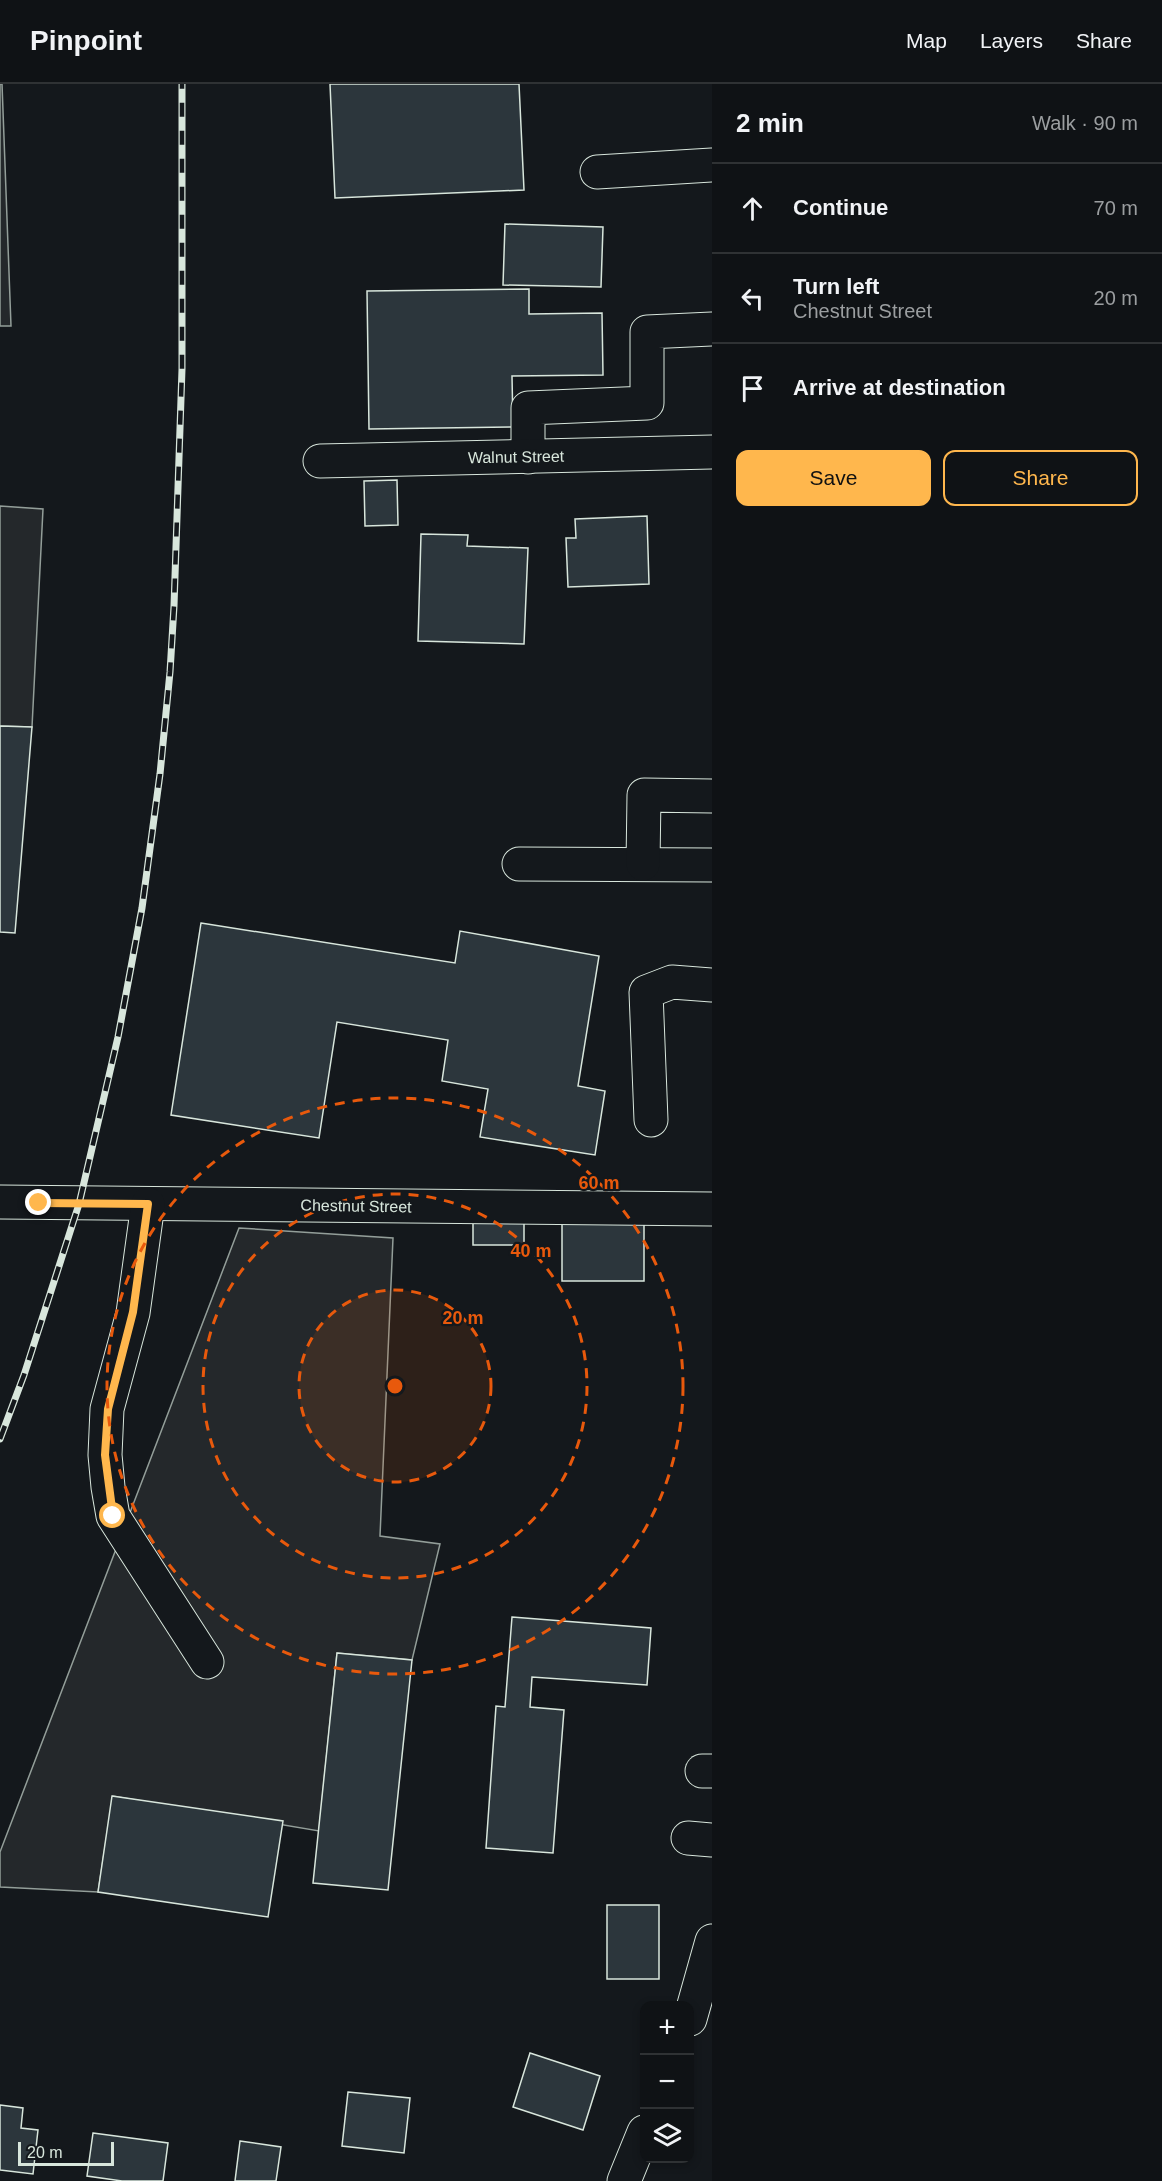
<!DOCTYPE html>
<html lang="en">
<head>
<meta charset="utf-8">
<style>
	body { margin:0; font-family:Helvetica,sans-serif; background:#1d2022; color:#f1f3f6 }
	.controls { position:absolute; right:18px; bottom:18px; display:grid; overflow:hidden; border-radius:12px; box-shadow:0 3px 9px #0003 }
	.controls button { width:54px; height:54px; display:grid; place-items:center; padding:0; border:0; border-bottom:2px solid #2f3234; background:#0f1215; color:#f1f3f6; font:30px sans-serif }
	.scale { position:absolute; left:18px; bottom:15px; width:96px; box-sizing:border-box; padding-left:6px; border:3px solid #d8e6dc; border-top:0; font-size:16px; line-height:21px; white-space:nowrap; color:#d8e6dc; -webkit-text-stroke:4px #14181c; paint-order:stroke }
	.stop { position:absolute; width:18px; height:18px; margin:-14px; border:4px solid #ffb74d; border-radius:50%; background:#fff }
	.stop.end { background:#ffb74d; border-color:#fff; box-shadow:0 2px 6px #0008 }
	.list { margin:0; padding:0; list-style:none }
	h2 { display:flex; justify-content:space-between; align-items:center; height:78px; margin:0; padding:0 24px; font-size:26px }
	h2 small { font-size:20px; font-weight:400; color:#9b9ea0 }
	.list li { display:grid; grid-template-columns:39px 1fr auto; gap:18px; align-items:center; box-sizing:border-box; height:90px; padding:0 24px; border-top:2px solid #2f3234 }
	.list b { display:block; font-size:22px; white-space:nowrap }
	.list p { margin:0; font-size:20px; white-space:nowrap; color:#9b9ea0 }
	.list em { font-size:20px; font-style:normal; color:#9b9ea0 }
	.actions { display:flex; gap:12px; padding:18px 24px }
	.actions a { flex:1; padding:14px 0; border:2px solid #ffb74d; border-radius:12px; text-align:center; font-size:21px; color:#ffb74d }
	.actions .main { background:#ffb74d; color:#111 }
	.icon { flex:none; width:33px; height:33px; fill:none; stroke:currentColor; stroke-width:2; stroke-linecap:round; stroke-linejoin:round }
	.map { position:relative; flex:none; width:712px; height:2097px; overflow:hidden }
	header { display:flex; align-items:center; gap:36px; box-sizing:border-box; height:84px; padding:0 30px; background:#0f1215; border-bottom:2px solid #2f3234 }
	header strong { font-size:28px }
	nav { display:flex; gap:33px; margin-inline-start:auto; font-size:21px }
	main { display:flex }
	aside { flex:1; background:#0f1215 }
	.map>svg:first-child { display:block }
	.parking { fill:#24282b; stroke:#939e99; stroke-width:1.5 }
	.building { fill:#2c363c; stroke:#d8e6dc; stroke-width:1.5 }
	.lines { fill:none; stroke-linecap:round; stroke-linejoin:round }
	.minor-casing { stroke:#d8e6dc; stroke-width:35 }
	.minor { stroke:#14181c; stroke-width:33 }
	.rail-casing { stroke:#d8e6dc; stroke-width:7 }
	.rail { stroke:#14181c; stroke-width:4.5; stroke-dasharray:14; stroke-linecap:butt }
	.route { stroke:#ffb74d; stroke-width:8 }
	.ring { fill:none; stroke:#e8590c; stroke-width:3; stroke-dasharray:10 8 }
	.labels { text-anchor:middle; dominant-baseline:central; stroke-width:4.5; stroke-linejoin:round; paint-order:stroke }
	.street-label { font-size:16px; fill:#d8e6dc; stroke:#14181c }
	.centre { fill:#e8590c; stroke:#14181c; stroke-width:3 }
	.ring-label { font-size:18px; text-anchor:middle; font-weight:bold; fill:#e8590c; stroke:#14181c; stroke-width:4.5; stroke-linejoin:round; paint-order:stroke }
</style>
</head>
<body>
<header>
<strong>Pinpoint</strong>
<nav><a>Map</a><a>Layers</a><a>Share</a></nav>
</header>
<main>
<div class="map">
<svg width="712" height="2097" viewBox="0 0 712 2097">
	<rect width="100%" height="100%" fill="#14181c"/>
	<g class="parking">
		<path d="M0,0H2L11,242H0Z"/>
		<path d="M0,422L43,425L32,643L0,642Z"/>
		<path d="M239,1144L393,1154L380,1452L440,1460L412,1576L337,1569L319,1747L113,1712L98,1808L0,1803V1768Z"/>
	</g>
	<g class="building">
		<path d="M330,0H519L524,106L335,114Z"/>
		<path d="M505,140L603,143L601,203L503,201Z"/>
		<path d="M529,205V230L602,229L603,291L512,292L513,343L369,345L367,207Z"/>
		<path d="M397,396L398,441L365,442L364,397Z"/>
		<path d="M647,432L649,500L568,503L566,454H576L575,435Z"/>
		<path d="M421,450L468,451L467,462L528,464L524,560L418,557Z"/>
		<path d="M0,642L32,643L15,849L0,848Z"/>
		<path d="M201,839L455,879L460,847L599,872L578,1002L605,1007L595,1071L480,1053L488,1005L442,997L448,956L337,938L319,1054L171,1031Z"/>
		<rect x="473" y="1128" width="51" height="33"/>
		<rect x="562" y="1139" width="82" height="58"/>
		<path d="M512,1533L651,1544L647,1601L532,1593L530,1623L564,1626L553,1769L486,1764L496,1622L505,1623Z"/>
		<path d="M337,1569L412,1576L388,1806L313,1799Z"/>
		<path d="M112,1712L283,1737L268,1833L98,1808Z"/>
		<rect x="607" y="1821" width="52" height="74"/>
		<path d="M530,1969L600,1992L583,2046L513,2023Z"/>
		<path d="M348,2008L410,2014L404,2069L342,2062Z"/>
		<path d="M0,2021L23,2024L21,2044L38,2046L33,2090L0,2086Z"/>
		<path d="M93,2049L168,2059L163,2097H122L87,2092Z"/>
		<path d="M240,2057L281,2063L276,2097H235Z"/>
	</g>
	<g class="lines">
		<defs>
			<g id="minor">
				<path d="M597,88L712,81"/>
				<path d="M528,373V324L647,319V248L712,245"/>
				<path d="M320,377L712,368"/>
				<path d="M519,780L712,781"/>
				<path d="M643,780L644,711L712,712"/>
				<path d="M651,1036L646,908L672,898L712,901"/>
				<path d="M0,1118L712,1125"/>
				<path d="M148,1120L133,1229L107,1325L105,1371L108,1403L113,1432L207,1578"/>
				<path d="M702,1687H712"/>
				<path d="M688,1754L712,1756"/>
				<path d="M690,1935L712,1857"/>
				<path d="M624,2097L644,2048"/>
			</g>
		</defs>
		<use href="#minor" class="minor-casing"/>
		<use href="#minor" class="minor"/>
		<defs>
			<path id="rail" d="M0,1355L24,1291L79,1120L118,953L142,824L160,690L170,588L174,522L182,285V0"/>
		</defs>
		<use href="#rail" class="rail-casing"/>
		<use href="#rail" class="rail"/>
	</g>
	<g class="lines">
		<path class="route" d="M39,1119L148,1120L133,1228L108,1325L105,1371L113,1432"/>
	</g>
	<circle cx="395" cy="1302" r="96" fill="#e8590c" fill-opacity=".12"/>
	<g class="ring">
		<circle cx="395" cy="1302" r="96"/>
		<circle cx="395" cy="1302" r="192"/>
		<circle cx="395" cy="1302" r="288"/>
	</g>
	<g class="labels">
		<g class="street-label">
			<text transform="translate(516 373) rotate(-1)">Walnut Street</text>
			<text transform="translate(356 1122) rotate(1)">Chestnut Street</text>
		</g>
	</g>
	<circle cx="395" cy="1302" r="9" class="centre"/>
	<g class="ring-label">
		<text x="599" y="1105">60 m</text>
		<text x="531" y="1173">40 m</text>
		<text x="463" y="1240">20 m</text>
	</g>
</svg>
<div class="controls">
<button>+</button>
<button>−</button>
<button><svg class="icon" aria-label="layers" viewBox="0 0 24 24"><path d="M12 4l9 5-9 5-9-5zM3 14l9 5 9-5"/></svg></button>
</div>
<div class="scale">20 m</div>
<div class="stop" style="left:113px;top:1432px"></div>
<div class="stop end" style="left:39px;top:1119px"></div>
</div>
<aside>
<h2>2 min<small>Walk · 90 m</small></h2>
<ul class="list">
<li><svg class="icon" aria-label="ahead" viewBox="0 0 24 24"><path d="M12 20V5M6 11l6-6 6 6"/></svg><div><b>Continue</b></div><em>70 m</em></li>
<li><svg class="icon" aria-label="left" viewBox="0 0 24 24"><path d="M17 20v-9H6M10 6l-5 5 5 5"/></svg><div><b>Turn left</b><p>Chestnut Street</p></div><em>20 m</em></li>
<li><svg class="icon" aria-label="arrive" viewBox="0 0 24 24"><path d="M6 21V4h12l-3 4 3 4H6"/></svg><div><b>Arrive at destination</b></div></li>
</ul>
<div class="actions"><a class="main">Save</a><a>Share</a></div>
</aside>
</main>
</body>
</html>
